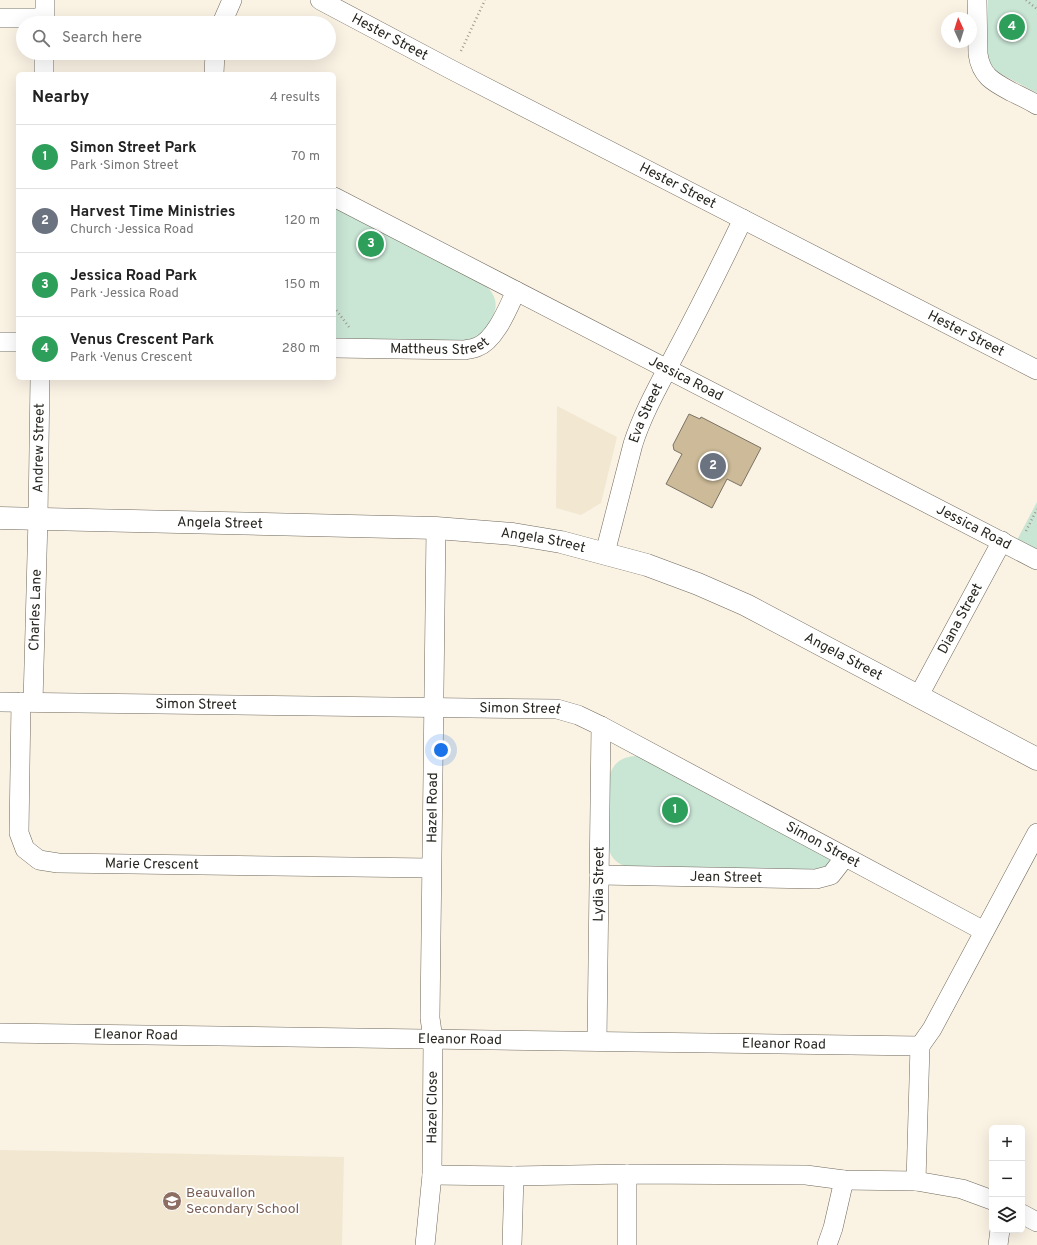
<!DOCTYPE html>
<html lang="en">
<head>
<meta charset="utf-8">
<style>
	body { margin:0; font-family:Overpass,sans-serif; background:#f2f2f2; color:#222 }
	.controls { position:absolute; right:12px; bottom:12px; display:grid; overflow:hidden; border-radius:6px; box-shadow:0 4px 16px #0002 }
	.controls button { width:36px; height:36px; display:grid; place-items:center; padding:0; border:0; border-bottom:1px solid #e0e0e0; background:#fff; color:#222; font:20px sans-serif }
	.compass { position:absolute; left:941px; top:12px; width:36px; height:36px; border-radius:50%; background:#fff; box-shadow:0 4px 16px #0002; rotate:356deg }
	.you { position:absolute; left:441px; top:750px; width:14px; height:14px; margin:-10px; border:3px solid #fff; border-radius:50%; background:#1a73e8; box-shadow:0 0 0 6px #1a73e833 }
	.badge { display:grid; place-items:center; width:26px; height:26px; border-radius:50%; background:#b45309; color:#fff; font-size:13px; font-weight:700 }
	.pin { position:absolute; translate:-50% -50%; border:2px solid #fff; box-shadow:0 1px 4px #0006 }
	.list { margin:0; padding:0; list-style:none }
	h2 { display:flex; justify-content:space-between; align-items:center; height:52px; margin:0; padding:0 16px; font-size:17px }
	h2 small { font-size:13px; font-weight:400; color:#767676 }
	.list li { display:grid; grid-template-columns:26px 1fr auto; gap:12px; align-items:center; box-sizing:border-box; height:64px; padding:0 16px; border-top:1px solid #e0e0e0 }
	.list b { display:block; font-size:15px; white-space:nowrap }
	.list p { margin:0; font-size:13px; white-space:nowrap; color:#767676 }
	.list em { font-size:13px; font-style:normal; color:#767676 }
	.icon { flex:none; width:22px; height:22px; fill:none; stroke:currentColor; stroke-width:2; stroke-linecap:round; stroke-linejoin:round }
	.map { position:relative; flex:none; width:1037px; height:1245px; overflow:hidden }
	.search { position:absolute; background:#fff; box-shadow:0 4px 16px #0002; left:16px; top:16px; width:320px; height:44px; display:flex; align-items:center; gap:10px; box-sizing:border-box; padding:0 14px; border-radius:22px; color:#767676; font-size:15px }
	.panel { position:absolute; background:#fff; box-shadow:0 4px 16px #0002; left:16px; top:72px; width:320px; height:308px; border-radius:6px }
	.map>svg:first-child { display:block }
	.built { fill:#f2e7d1 }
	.green { fill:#c9e5d4 }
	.building { fill:#ccba98; stroke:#7a7366 }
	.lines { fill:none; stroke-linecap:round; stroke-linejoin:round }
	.street-casing { stroke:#6f695c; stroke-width:20 }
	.secondary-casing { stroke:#6f695c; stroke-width:23 }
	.path { stroke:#9e998e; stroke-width:2.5; stroke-dasharray:1 3; stroke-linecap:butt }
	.street { stroke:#fff; stroke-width:19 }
	.secondary { stroke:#fff; stroke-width:22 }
	.labels { text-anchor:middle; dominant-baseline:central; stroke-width:3.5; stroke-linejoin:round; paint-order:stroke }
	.street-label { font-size:14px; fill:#282620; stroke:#fff }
	.education-label { font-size:14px; fill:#785e54; stroke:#fff; text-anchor:start }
</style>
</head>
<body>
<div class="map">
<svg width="1037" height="1245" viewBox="0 0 1037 1245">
	<rect width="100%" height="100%" fill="#faf2e3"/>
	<g class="built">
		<path d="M557,406L617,437L601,503L581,515L556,508Z"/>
		<path d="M0,1150L344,1157L342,1245H0Z"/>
	</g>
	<g class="green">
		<path d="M988,0H1037V93L997,72L989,61L988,54Z"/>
		<path d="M334,206L486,286C500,299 497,311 488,326C485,331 481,335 476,338C473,340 468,340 464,341L334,339Z"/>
		<path d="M1037,502V551L1017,540Z"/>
		<path d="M636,756L643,758L828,857C831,863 828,866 824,870L625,866C619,864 614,860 611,855C606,845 609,792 609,777C613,763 621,757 636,756Z"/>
	</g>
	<path class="building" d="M689,414L700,419L701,417L761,448L741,486L727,479L712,508L666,484L682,454L674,450L673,445Z"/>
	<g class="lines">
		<defs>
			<g id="street">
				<path id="s1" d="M320,0L452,70L1037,370"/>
				<path d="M977,0L978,54C981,76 993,82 1012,92C1020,96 1029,100 1037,105"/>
				<path d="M0,18H45"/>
				<path d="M45,23V0"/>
				<path d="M222,23L232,0"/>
				<path d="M44,74V53"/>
				<path d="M214,74L215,53"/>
				<path id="s2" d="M334,197L1037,560"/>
				<path d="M0,342H18"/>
				<path id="s3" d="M334,348L465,350C469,349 473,349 477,347C495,341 508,308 516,291"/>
				<path id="s4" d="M605,553L633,444C643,413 659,385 674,356C698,311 721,265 743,219"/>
				<path id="s5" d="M918,697L1002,541"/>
				<path id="s6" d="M0,702L557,709L578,715L601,726L984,931"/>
				<path id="s7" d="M21,702L19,833L25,849L39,860L58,863L431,868"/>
				<path id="s8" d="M33,702L38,518L40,378"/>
				<path id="s9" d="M599,875L816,879L831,875L845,857"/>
				<path id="s10" d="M0,1033L920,1046L932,1029L1037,833"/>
				<path id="s11" d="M597,1041L601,726"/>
				<path d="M432,1175L514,1176L627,1174L806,1175L844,1180L916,1181L962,1189L992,1200"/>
				<path d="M916,1181L920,1046"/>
				<path d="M1022,1214L1037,1222"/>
				<path id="s12" d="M425,1245L432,1175L433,1039L430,1018L436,528"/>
				<path d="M512,1245L514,1176"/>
				<path d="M627,1245V1174"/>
				<path d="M827,1245L833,1228L844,1180"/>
				<path d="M998,1245L1000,1230"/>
			</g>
			<g id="secondary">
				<path id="s13" d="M0,518L436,528L513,534L561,542L647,565L698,584L746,605L1037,759"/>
			</g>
		</defs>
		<use href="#street" class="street-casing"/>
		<use href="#secondary" class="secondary-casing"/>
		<g class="path">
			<path d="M1026,0L1037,9"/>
			<path d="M461,51L485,0"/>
			<path d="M334,307L349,327"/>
			<path d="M1026,531L1037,509"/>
		</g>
		<use href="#street" class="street"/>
		<use href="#secondary" class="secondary"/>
	</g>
	<defs>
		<symbol id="school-disc" viewBox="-11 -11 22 22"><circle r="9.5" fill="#8d6e63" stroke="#fff"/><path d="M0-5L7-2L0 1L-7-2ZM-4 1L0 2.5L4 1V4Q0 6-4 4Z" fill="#fff"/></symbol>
	</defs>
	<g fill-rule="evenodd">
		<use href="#school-disc" x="161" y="1190" width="22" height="22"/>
	</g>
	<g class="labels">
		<g class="street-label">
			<text stroke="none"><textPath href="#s1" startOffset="79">Hester Street</textPath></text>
			<text stroke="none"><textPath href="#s1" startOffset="403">Hester Street</textPath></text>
			<text stroke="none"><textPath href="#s1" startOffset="727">Hester Street</textPath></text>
			<text stroke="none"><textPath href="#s3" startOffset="106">Mattheus Street</textPath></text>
			<text stroke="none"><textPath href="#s2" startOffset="396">Jessica Road</textPath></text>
			<text stroke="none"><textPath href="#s4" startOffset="146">Eva Street</textPath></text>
			<text stroke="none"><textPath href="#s8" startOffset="254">Andrew Street</textPath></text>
			<text stroke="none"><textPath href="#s13" startOffset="220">Angela Street</textPath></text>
			<text stroke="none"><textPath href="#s2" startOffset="720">Jessica Road</textPath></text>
			<text stroke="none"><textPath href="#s13" startOffset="544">Angela Street</textPath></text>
			<text stroke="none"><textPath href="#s8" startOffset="92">Charles Lane</textPath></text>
			<text stroke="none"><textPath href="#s5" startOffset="89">Diana Street</textPath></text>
			<text stroke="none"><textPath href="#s13" startOffset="868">Angela Street</textPath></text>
			<text stroke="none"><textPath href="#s6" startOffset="196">Simon Street</textPath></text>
			<text stroke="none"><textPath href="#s6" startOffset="520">Simon Street</textPath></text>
			<text stroke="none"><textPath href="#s12" startOffset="438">Hazel Road</textPath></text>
			<text stroke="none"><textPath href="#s6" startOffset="856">Simon Street</textPath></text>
			<text stroke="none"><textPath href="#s7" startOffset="279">Marie Crescent</textPath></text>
			<text stroke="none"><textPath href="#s9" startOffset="127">Jean Street</textPath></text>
			<text stroke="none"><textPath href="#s11" startOffset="157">Lydia Street</textPath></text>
			<text stroke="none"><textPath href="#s10" startOffset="136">Eleanor Road</textPath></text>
			<text stroke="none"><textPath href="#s10" startOffset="460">Eleanor Road</textPath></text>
			<text stroke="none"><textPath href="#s10" startOffset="784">Eleanor Road</textPath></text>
			<text stroke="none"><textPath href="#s12" startOffset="138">Hazel Close</textPath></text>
		</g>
		<g class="education-label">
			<text x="186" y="1193">Beauvallon<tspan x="186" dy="16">Secondary School</tspan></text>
		</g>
	</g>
</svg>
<div class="controls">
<button>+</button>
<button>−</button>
<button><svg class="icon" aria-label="layers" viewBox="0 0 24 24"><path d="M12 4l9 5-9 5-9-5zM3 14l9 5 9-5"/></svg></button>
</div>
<svg class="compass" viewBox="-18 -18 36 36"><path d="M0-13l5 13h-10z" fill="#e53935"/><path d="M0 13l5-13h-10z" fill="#767676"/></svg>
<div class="you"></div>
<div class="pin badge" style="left:675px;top:810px;background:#2e9e5b">1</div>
<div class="pin badge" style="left:713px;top:466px;background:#6b7280">2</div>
<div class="pin badge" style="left:371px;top:244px;background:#2e9e5b">3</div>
<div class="pin badge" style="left:1012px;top:27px;background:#2e9e5b">4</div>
<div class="search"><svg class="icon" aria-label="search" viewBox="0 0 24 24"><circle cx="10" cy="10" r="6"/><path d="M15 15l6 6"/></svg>Search here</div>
<section class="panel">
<h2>Nearby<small>4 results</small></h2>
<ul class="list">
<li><span class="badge" style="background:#2e9e5b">1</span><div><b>Simon Street Park</b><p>Park · Simon Street</p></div><em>70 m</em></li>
<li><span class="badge" style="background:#6b7280">2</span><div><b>Harvest Time Ministries</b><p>Church · Jessica Road</p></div><em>120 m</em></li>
<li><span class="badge" style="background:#2e9e5b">3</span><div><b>Jessica Road Park</b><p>Park · Jessica Road</p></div><em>150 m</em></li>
<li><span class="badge" style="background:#2e9e5b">4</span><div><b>Venus Crescent Park</b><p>Park · Venus Crescent</p></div><em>280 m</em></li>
</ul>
</section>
</div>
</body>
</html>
